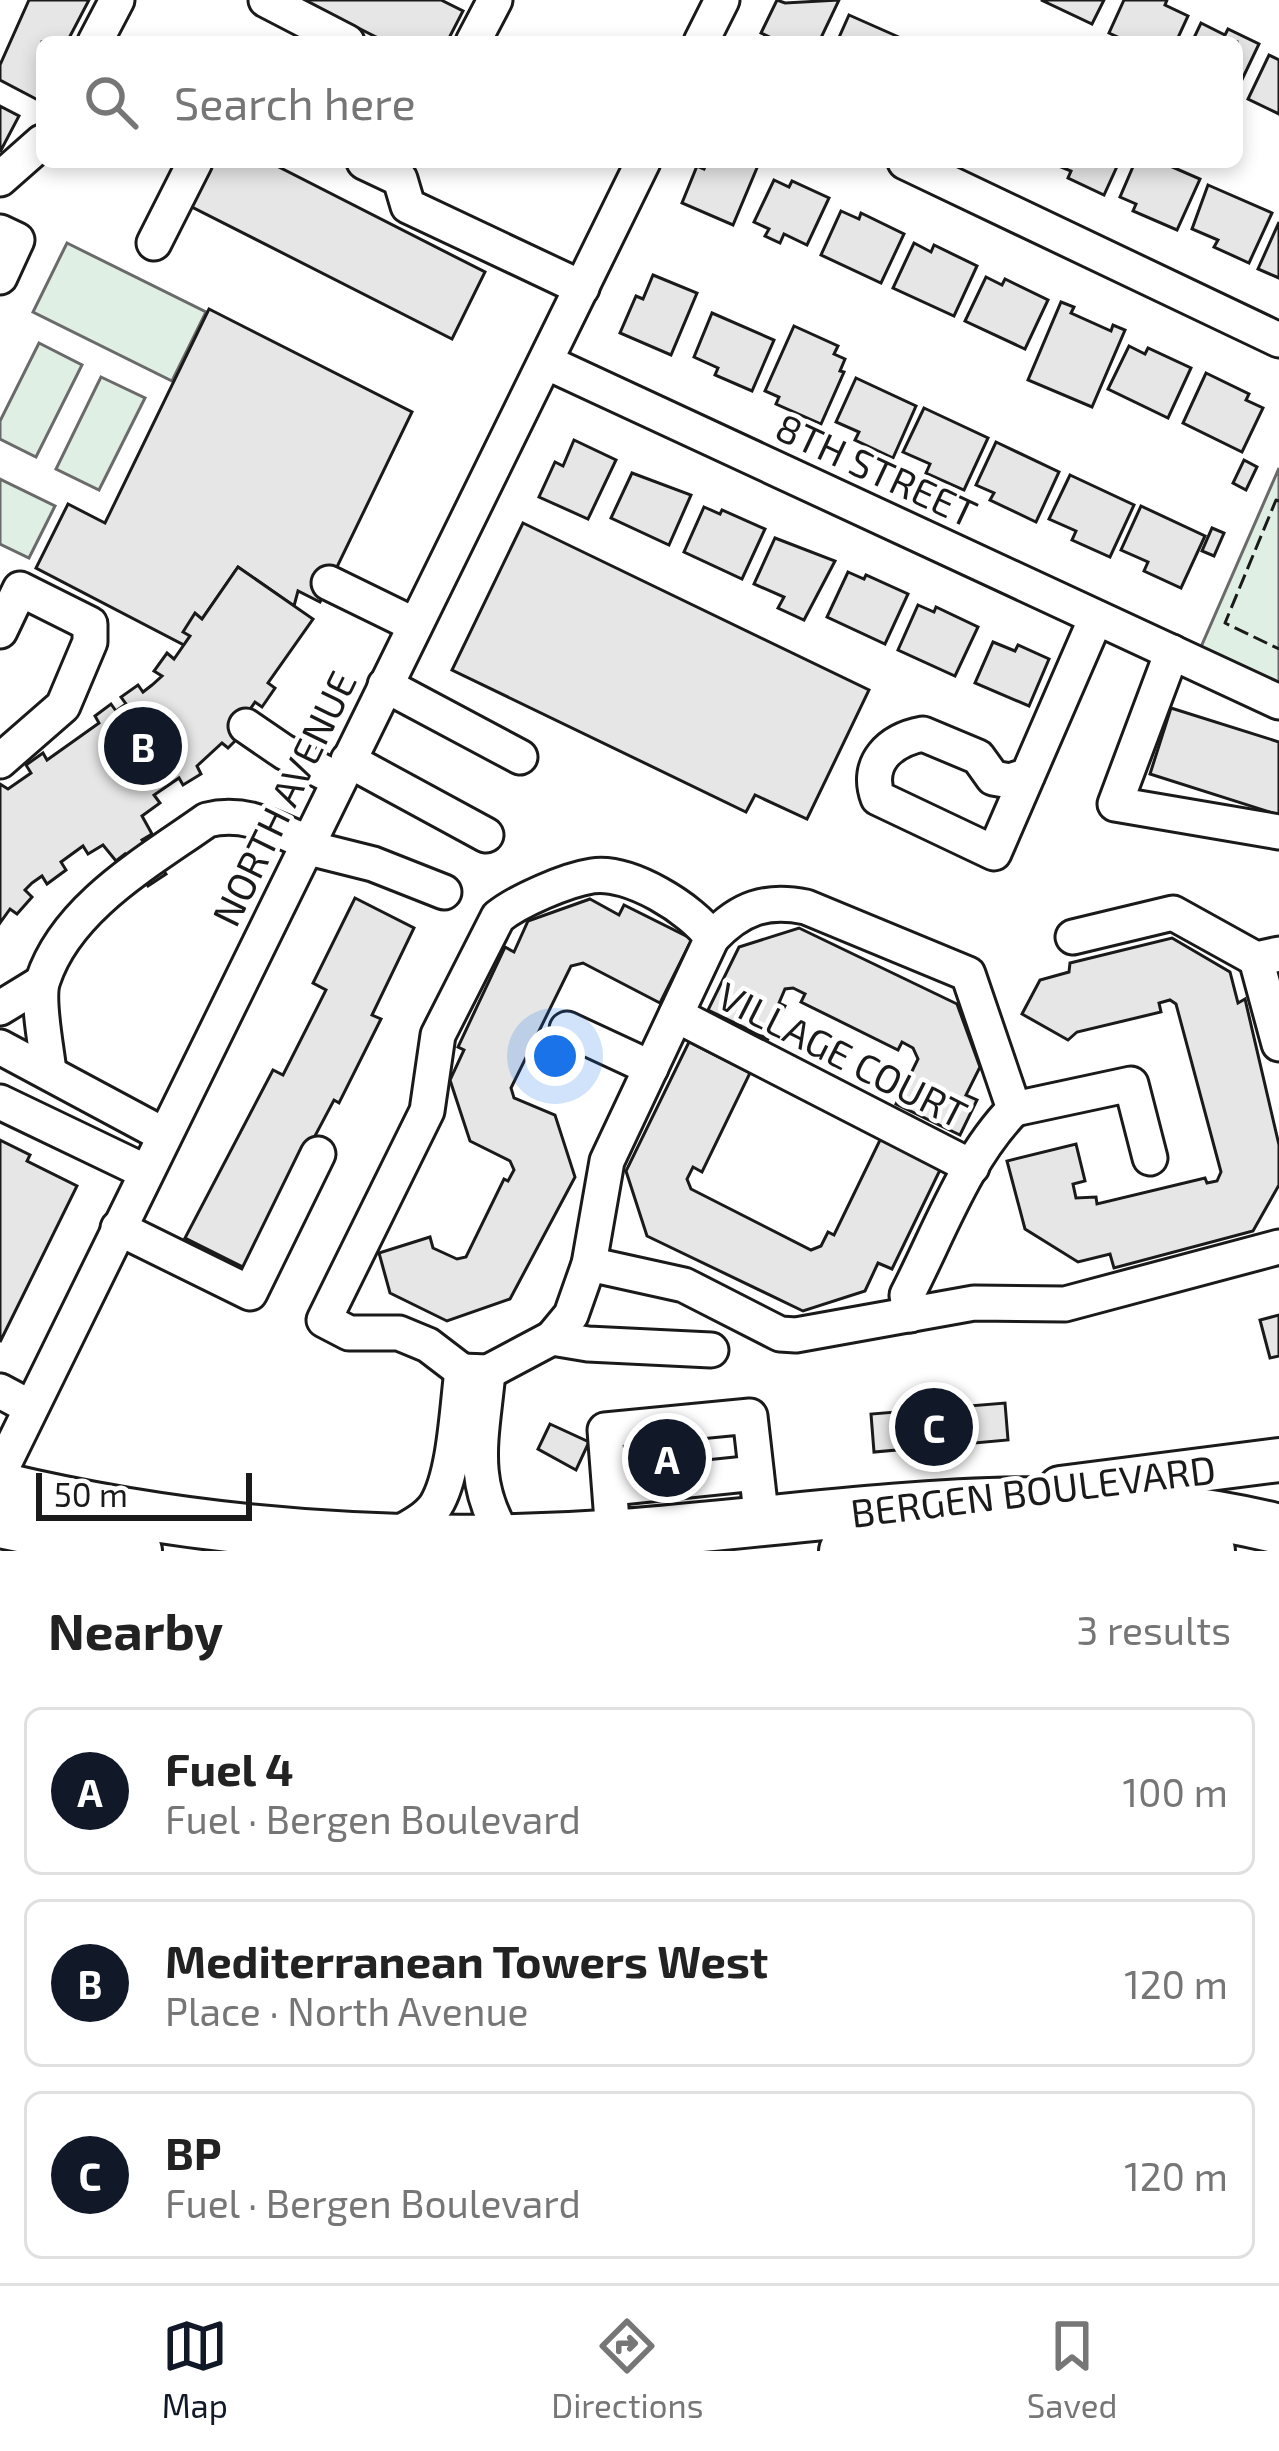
<!DOCTYPE html>
<html lang="en">
<head>
<meta charset="utf-8">
<style>
	body { margin:0; font-family:"Exo 2",sans-serif; background:#f2f2f2; color:#222 }
	.scale { position:absolute; left:36px; bottom:30px; width:216px; box-sizing:border-box; padding-left:12px; border:6px solid #1a1a1a; border-top:0; font-size:33px; line-height:42px; white-space:nowrap; color:#1a1a1a; -webkit-text-stroke:9px #fff; paint-order:stroke }
	.you { position:absolute; left:555px; top:1056px; width:42px; height:42px; margin:-30px; border:9px solid #fff; border-radius:50%; background:#1a73e8; box-shadow:0 0 0 18px #1a73e833 }
	.badge { display:grid; place-items:center; width:78px; height:78px; border-radius:50%; background:#111827; color:#fff; font-size:39px; font-weight:700 }
	.pin { position:absolute; translate:-50% -50%; border:6px solid #fff; box-shadow:0 3px 12px #0006 }
	.list { margin:0; padding:0; list-style:none }
	h2 { display:flex; justify-content:space-between; align-items:center; height:156px; margin:0; padding:0 48px; font-size:51px }
	h2 small { font-size:39px; font-weight:400; color:#767676 }
	.list li { display:grid; grid-template-columns:78px 1fr auto; gap:36px; align-items:center; box-sizing:border-box; height:168px; margin:0 24px 24px; padding:0 24px; border:3px solid #e0e0e0; border-radius:18px }
	.list b { display:block; font-size:45px; white-space:nowrap }
	.list p { margin:0; font-size:39px; white-space:nowrap; color:#767676 }
	.list em { font-size:39px; font-style:normal; color:#767676 }
	.icon { flex:none; width:66px; height:66px; fill:none; stroke:currentColor; stroke-width:2; stroke-linecap:round; stroke-linejoin:round }
	.map { position:relative; flex:none; width:1279px; height:1551px; overflow:hidden }
	.search { position:absolute; background:#fff; box-shadow:0 6px 18px #0003; left:36px; right:36px; top:36px; height:132px; display:flex; align-items:center; gap:30px; box-sizing:border-box; padding:0 42px; border-radius:18px; color:#767676; font-size:45px }
	.sheet { height:732px; background:#fff }
	nav { display:flex; justify-content:space-around; align-items:center; box-sizing:border-box; height:168px; border-top:3px solid #e0e0e0; background:#fff; font-size:33px; color:#767676 }
	nav a { display:grid; justify-items:center; gap:6px }
	nav .on { color:#111827 }
	.map>svg:first-child { display:block }
	.green { fill:#e0efe3; stroke:#6a6a6a; stroke-width:3 }
	.building { fill:#e6e6e6; stroke:#1a1a1a; stroke-width:3 }
	.lines { fill:none; stroke-linecap:round; stroke-linejoin:round }
	.minor-casing { stroke:#1a1a1a; stroke-width:39 }
	.major-casing { stroke:#1a1a1a; stroke-width:48 }
	.highway-casing { stroke:#1a1a1a; stroke-width:54 }
	.minor { stroke:#fff; stroke-width:33 }
	.major { stroke:#fff; stroke-width:42 }
	.highway { stroke:#fff; stroke-width:48 }
	.fence { stroke:#1a1a1a; stroke-width:3; stroke-dasharray:15 6; stroke-linecap:butt }
	.labels { text-anchor:middle; dominant-baseline:central; stroke-width:9; stroke-linejoin:round; paint-order:stroke }
	.street-label { font-size:39px; fill:#1a1a1a; stroke:#fff }
</style>
</head>
<body>
<div class="map">
<svg width="1279" height="1551" viewBox="0 0 1279 1551">
	<rect width="100%" height="100%" fill="#fff"/>
	<g class="green">
		<path d="M67,243L206,312L172,381L33,312Z"/>
		<path d="M39,343L82,365L36,457L0,439V421Z"/>
		<path d="M101,377L145,398L99,490L56,469Z"/>
		<path d="M1279,468V702L1194,663Z"/>
		<path d="M0,479L55,506L29,558L0,544Z"/>
	</g>
	<g class="building">
		<path d="M29,0H89L67,42H42V92L38,100L0,80V65Z"/>
		<path d="M303,0H441L463,11L447,42H386Z"/>
		<path d="M777,0L785,3L839,0L819,42H780L761,33Z"/>
		<path d="M1041,0H1104L1092,24Z"/>
		<path d="M1124,0H1167L1165,5L1188,16L1176,42H1129L1109,33Z"/>
		<path d="M849,15L910,42H837Z"/>
		<path d="M1201,23L1225,35L1228,29L1259,44L1237,90V42H1192Z"/>
		<path d="M1269,55L1279,60V114L1248,99Z"/>
		<path d="M0,106L19,116L0,152Z"/>
		<path d="M212,162H269L485,272L452,339L190,206Z"/>
		<path d="M707,162L759,163L733,225L682,203L697,166L704,169Z"/>
		<path d="M1049,162H1119L1104,195L1068,178L1071,171Z"/>
		<path d="M1135,162H1161L1200,179L1177,230L1133,211L1136,204L1120,197Z"/>
		<path d="M774,180L789,187L792,181L829,198L807,245L784,234L780,243L765,236L769,229L754,222Z"/>
		<path d="M1208,185L1272,213L1249,263L1214,247L1218,240L1192,229Z"/>
		<path d="M841,211L859,219L861,213L904,234L881,283L821,255Z"/>
		<path d="M1279,222V278L1258,269Z"/>
		<path d="M914,243L931,252L934,245L977,266L954,316L893,288Z"/>
		<path d="M653,275L697,293L671,355L620,333L636,296L643,299Z"/>
		<path d="M986,277L1002,285L1005,279L1048,300L1025,349L965,321Z"/>
		<path d="M1061,302L1074,307L1071,313L1111,331L1113,325L1125,330L1092,407L1028,380Z"/>
		<path d="M209,309L412,412L320,602L298,591L294,606L238,567L184,645L36,568L68,504L105,523Z"/>
		<path d="M712,313L774,340L752,391L715,375L718,368L694,357Z"/>
		<path d="M794,326L838,346L834,354L845,359L840,371L844,372L821,424L776,404L779,397L765,391Z"/>
		<path d="M1129,346L1145,354L1148,348L1191,368L1168,418L1108,389Z"/>
		<path d="M1206,373L1249,394L1246,400L1263,408L1242,452L1183,423Z"/>
		<path d="M856,378L916,406L893,458L855,440L859,432L836,422Z"/>
		<path d="M924,408L988,438L964,490L926,473L930,464L903,452Z"/>
		<path d="M574,440L616,460L588,519L539,497L555,462L563,466Z"/>
		<path d="M996,442L1059,472L1036,522L990,500L994,493L976,485Z"/>
		<path d="M1244,460L1257,467L1246,490L1233,483Z"/>
		<path d="M632,473L691,495L669,545L611,518Z"/>
		<path d="M1070,475L1134,505L1110,557L1072,540L1076,531L1049,519Z"/>
		<path d="M1141,506L1205,536L1181,588L1144,571L1148,562L1121,550Z"/>
		<path d="M704,507L720,514L722,510L765,529L742,579L684,552Z"/>
		<path d="M523,523L869,690L807,819L755,795L746,812L452,670Z"/>
		<path d="M1212,528L1224,533L1214,556L1202,551Z"/>
		<path d="M775,538L835,561L804,620L778,608L784,597L754,584Z"/>
		<path d="M238,567L313,619L268,683L275,688L262,707L255,702L242,721L243,733L228,748L222,743L197,766L201,774L183,785L179,778L154,795L160,803L142,816L152,834L142,840L166,874L148,886L125,854L116,861L103,845L88,854L83,846L61,862L66,870L47,884L42,876L32,883L25,890L32,897L17,914L10,909L0,923V784L8,789L31,773L26,765L43,753L47,760L99,723L95,716L111,704L116,711L126,704L121,697L138,685L143,692L152,685L162,676L154,671L167,653L174,659L190,636L183,632L195,613L202,619Z"/>
		<path d="M848,572L864,579L866,575L908,594L885,644L827,617Z"/>
		<path d="M918,605L934,612L936,607L978,627L955,676L898,650Z"/>
		<path d="M993,642L1015,651L1018,645L1049,659L1029,706L975,683Z"/>
		<path d="M1171,708L1279,742V815L1150,774Z"/>
		<path d="M355,898L414,928L372,1015L381,1019L339,1103L334,1100L245,1268L185,1238L273,1070L283,1075L326,990L313,983Z"/>
		<path d="M590,899L619,915L624,905L692,939L660,1003L583,963L571,966L511,1088L514,1098L555,1115L575,1177L510,1299L447,1321L390,1293L379,1253L430,1237L433,1248L457,1259L466,1257L504,1179L508,1181L514,1170L510,1161L470,1141L450,1080L464,1050L458,1047L505,947L514,952L528,921Z"/>
		<path d="M799,928L957,1004L980,1067L966,1095L977,1100L960,1135L896,1104L918,1059L913,1048L902,1042L898,1050L801,1002L805,994L793,988L785,989L779,1003L785,1006L768,1039L708,1010L739,947Z"/>
		<path d="M1172,938L1230,972L1238,1003L1245,999L1279,1145V1185L1253,1231L1114,1268L1110,1254L1078,1262L1025,1229L1007,1161L1076,1144L1085,1181L1073,1184L1076,1198L1096,1197L1097,1204L1205,1178L1207,1183L1217,1181L1221,1172L1176,1004L1170,1000L1159,1003L1161,1012L1077,1032L1068,1040L1022,1014L1040,980L1069,972L1070,963Z"/>
		<path d="M689,1042L750,1073L702,1172L693,1167L687,1179L691,1189L811,1250L821,1246L828,1232L834,1235L881,1138L941,1168L892,1269L878,1263L865,1291L803,1311L647,1236L626,1171Z"/>
		<path d="M0,1140L30,1155L27,1161L77,1186L0,1342Z"/>
		<path d="M1279,1315V1356L1270,1358L1260,1320Z"/>
		<path d="M1005,1403L1008,1440L874,1452L871,1414Z"/>
		<path d="M550,1424L589,1442L576,1470L538,1449Z"/>
		<path d="M703,1438L706,1471L631,1479L627,1445Z"/>
	</g>
	<g class="lines">
		<defs>
			<g id="minor">
				<path d="M266,0L347,42"/>
				<path d="M95,42L117,0"/>
				<path d="M473,42L495,0"/>
				<path d="M701,42L722,0"/>
				<path d="M364,162L400,179L408,206L582,288"/>
				<path d="M905,162L1279,340"/>
				<path d="M0,179L42,142"/>
				<path d="M0,232L17,240L0,277"/>
				<path d="M154,243L195,162"/>
				<path d="M546,362L1279,702"/>
				<path d="M329,583L415,625"/>
				<path d="M0,631L20,589L90,624V642L63,706L0,761"/>
				<path d="M1172,652L1115,804L1279,832"/>
				<path d="M385,685L520,757"/>
				<path d="M246,726L284,752L339,780"/>
				<path d="M348,760L486,835"/>
				<path d="M1028,775L1010,781L993,778L978,757L923,734C890,740 865,763 878,798L994,853L1096,618"/>
				<path d="M305,847L373,864L444,892"/>
				<path d="M1073,937L1173,913L1256,959L1279,954"/>
				<path d="M712,938C740,908 766,899 806,907L968,974L1014,1109"/>
				<path d="M1256,959L1279,1044"/>
				<path d="M0,1008L41,983"/>
				<path d="M676,1015L972,1167"/>
				<path d="M567,1029L651,1068"/>
				<path d="M0,1047L164,1135"/>
				<path d="M49,1072C47,1050 36,999 43,980C67,907 148,862 207,820C245,810 274,828 308,843"/>
				<path d="M0,1102L146,1172"/>
				<path d="M1014,1109L1131,1084L1150,1158"/>
				<path d="M118,1228L250,1293L318,1154"/>
				<path d="M589,1264L684,1285L780,1334L796,1335L974,1303L1065,1304L1279,1247"/>
				<path d="M910,1315L907,1295C939,1233 965,1159 1014,1109"/>
				<path d="M462,1371L428,1345L399,1333H349L324,1320L427,1111L438,1035L498,917C518,901 566,880 592,876C629,870 692,909 712,938L607,1161L589,1264L571,1315L552,1338"/>
				<path d="M462,1371L488,1372L552,1338L588,1344L711,1350"/>
				<path d="M488,1372C482,1438 468,1481 506,1540"/>
				<path d="M0,1391L30,1407"/>
				<path d="M0,1472L643,162"/>
				<path d="M611,1488L756,1473"/>
				<path d="M613,1534L605,1430L750,1416L762,1522"/>
				<path d="M388,1539C404,1530 425,1521 436,1505C455,1474 457,1408 462,1371"/>
			</g>
			<path id="major" d="M1060,1488L1279,1460"/>
			<g id="highway">
				<path d="M0,1487C205,1536 411,1549 621,1534C839,1518 1063,1474 1279,1529"/>
				<path d="M0,1523L137,1551"/>
				<path d="M844,1551L1066,1538L1210,1551"/>
			</g>
		</defs>
		<use href="#minor" class="minor-casing"/>
		<use href="#major" class="major-casing"/>
		<use href="#highway" class="highway-casing"/>
		<use href="#minor" class="minor"/>
		<use href="#major" class="major"/>
		<use href="#highway" class="highway"/>
		<path class="fence" d="M1279,501L1276,500L1225,623L1279,649"/>
	</g>
	<g class="labels">
		<g class="street-label">
			<text transform="translate(877 469) rotate(25)">8TH STREET</text>
			<text transform="translate(283 798) rotate(-64)">NORTH AVENUE</text>
			<text transform="translate(843 1054) rotate(27)">VILLAGE COURT</text>
			<text transform="translate(1033 1490) rotate(-7)">BERGEN BOULEVARD</text>
		</g>
	</g>
</svg>
<div class="scale">50 m</div>
<div class="you"></div>
<div class="pin badge" style="left:667px;top:1458px">A</div>
<div class="pin badge" style="left:143px;top:746px">B</div>
<div class="pin badge" style="left:934px;top:1427px">C</div>
<div class="search"><svg class="icon" aria-label="search" viewBox="0 0 24 24"><circle cx="10" cy="10" r="6"/><path d="M15 15l6 6"/></svg>Search here</div>
</div>
<section class="sheet">
<h2>Nearby<small>3 results</small></h2>
<ul class="list">
<li><span class="badge">A</span><div><b>Fuel 4</b><p>Fuel · Bergen Boulevard</p></div><em>100 m</em></li>
<li><span class="badge">B</span><div><b>Mediterranean Towers West</b><p>Place · North Avenue</p></div><em>120 m</em></li>
<li><span class="badge">C</span><div><b>BP</b><p>Fuel · Bergen Boulevard</p></div><em>120 m</em></li>
</ul>
</section>
<nav>
<a class="on"><svg class="icon" aria-label="map" viewBox="0 0 24 24"><path d="M3 6l6-2 6 2 6-2v14l-6 2-6-2-6 2zM9 4v14M15 6v14"/></svg>Map</a>
<a><svg class="icon" aria-label="directions" viewBox="0 0 24 24"><path d="M12 3l9 9-9 9-9-9zM9 14v-3h6M13 9l2 2-2 2"/></svg>Directions</a>
<a><svg class="icon" aria-label="saved" viewBox="0 0 24 24"><path d="M7 4h10v16l-5-4-5 4z"/></svg>Saved</a>
</nav>
</body>
</html>
